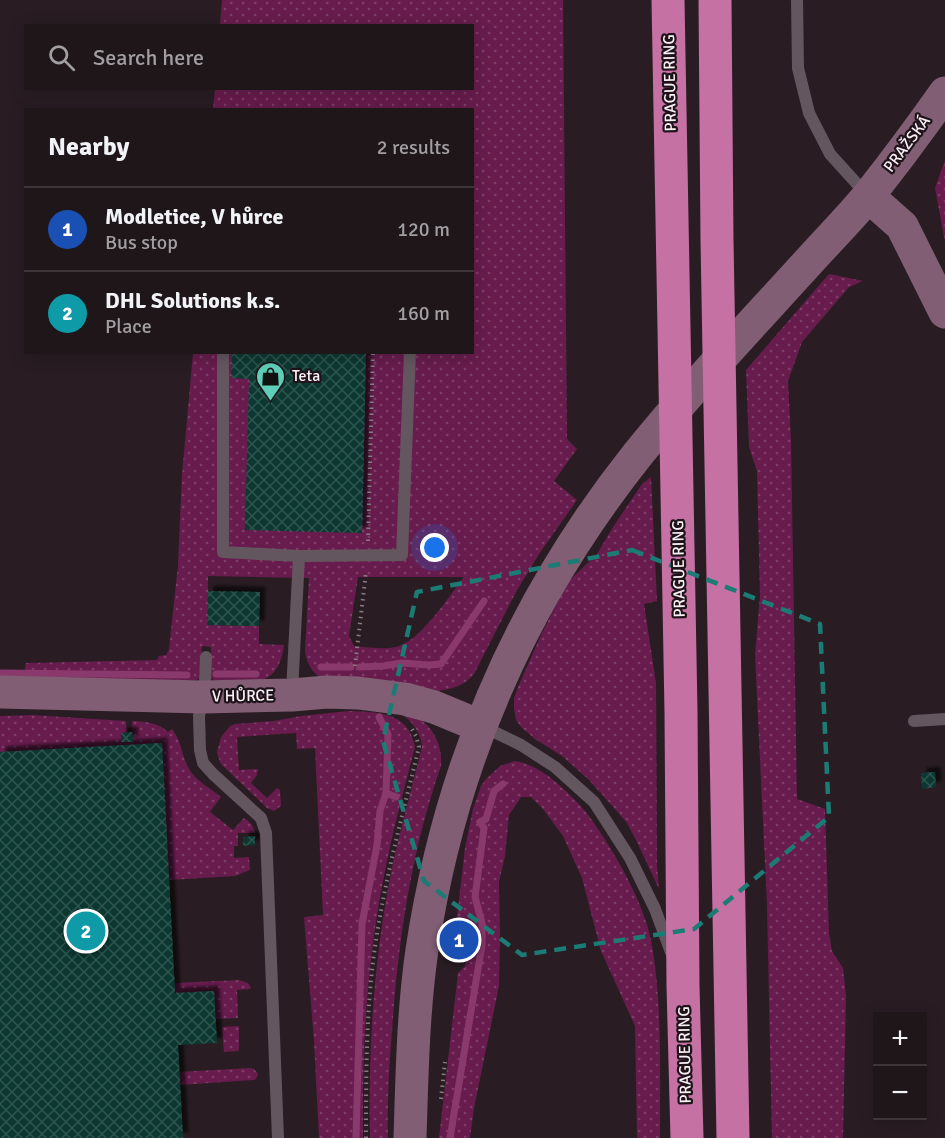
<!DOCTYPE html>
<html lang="en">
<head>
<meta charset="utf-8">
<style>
	body { margin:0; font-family:Signika,sans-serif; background:#2c2327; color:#f1f3f6 }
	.controls { position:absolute; right:18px; bottom:18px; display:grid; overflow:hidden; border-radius:0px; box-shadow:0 3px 15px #0003 }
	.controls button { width:54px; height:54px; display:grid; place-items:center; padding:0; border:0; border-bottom:2px solid #3c3539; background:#1f161a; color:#f1f3f6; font:30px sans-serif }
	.you { position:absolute; left:435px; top:548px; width:21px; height:21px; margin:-15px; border:4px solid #fff; border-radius:50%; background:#1a73e8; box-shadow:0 0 0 9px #1a73e833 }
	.badge { display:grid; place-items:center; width:39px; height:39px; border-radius:50%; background:#5eceb8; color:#fff; font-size:20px; font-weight:700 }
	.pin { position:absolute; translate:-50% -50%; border:3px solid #fff; box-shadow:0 2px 6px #0006 }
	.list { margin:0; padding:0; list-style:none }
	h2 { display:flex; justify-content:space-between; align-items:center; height:78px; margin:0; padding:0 24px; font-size:26px }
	h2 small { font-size:20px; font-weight:400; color:#a19fa2 }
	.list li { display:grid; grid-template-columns:39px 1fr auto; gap:18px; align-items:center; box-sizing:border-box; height:84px; padding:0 24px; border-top:2px solid #3c3539 }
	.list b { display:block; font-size:22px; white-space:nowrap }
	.list p { margin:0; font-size:20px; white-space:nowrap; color:#a19fa2 }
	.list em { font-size:20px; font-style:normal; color:#a19fa2 }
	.icon { flex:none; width:33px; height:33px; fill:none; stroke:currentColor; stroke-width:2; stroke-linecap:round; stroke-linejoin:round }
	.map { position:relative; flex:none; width:945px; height:1138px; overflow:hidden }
	.search { position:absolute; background:#1f161a; box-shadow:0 3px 15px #0003; left:24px; top:24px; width:450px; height:66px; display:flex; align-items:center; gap:15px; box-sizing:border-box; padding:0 21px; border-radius:0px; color:#a19fa2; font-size:22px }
	.panel { position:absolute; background:#1f161a; box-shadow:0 3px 15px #0003; left:24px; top:108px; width:450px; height:246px; border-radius:0px }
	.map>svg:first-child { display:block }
	.grass { fill:url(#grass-dots); fill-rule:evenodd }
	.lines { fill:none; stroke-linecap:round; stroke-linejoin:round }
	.stream { stroke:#89396b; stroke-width:7 }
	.building { fill:url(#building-cross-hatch); filter:url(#shadow) }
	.path { stroke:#867c81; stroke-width:4; stroke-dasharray:1.5 4.5; stroke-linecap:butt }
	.lane { stroke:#64565e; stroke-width:12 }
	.secondary { stroke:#815e73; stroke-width:33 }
	.highway { stroke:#c671a3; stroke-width:33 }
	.marked { fill:none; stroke:#1b7c75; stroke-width:4.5; stroke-dasharray:12 8; stroke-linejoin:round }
	.labels { text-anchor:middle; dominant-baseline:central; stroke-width:4.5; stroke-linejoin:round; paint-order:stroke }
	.street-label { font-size:16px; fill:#faf1f6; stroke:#1f131a }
	.poi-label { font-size:16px; fill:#faf1f6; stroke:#1f131a; text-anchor:start }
</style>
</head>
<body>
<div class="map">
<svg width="945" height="1138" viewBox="0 0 945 1138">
	<defs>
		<pattern id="grass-dots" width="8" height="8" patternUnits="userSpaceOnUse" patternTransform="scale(1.5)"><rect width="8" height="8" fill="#671c4d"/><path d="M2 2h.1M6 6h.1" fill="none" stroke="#7e3d67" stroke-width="1.8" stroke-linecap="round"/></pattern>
		<pattern id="building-cross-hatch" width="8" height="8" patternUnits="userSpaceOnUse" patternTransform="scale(1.5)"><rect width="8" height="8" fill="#0b3830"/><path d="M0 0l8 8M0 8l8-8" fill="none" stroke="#2f554f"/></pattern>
		<filter id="shadow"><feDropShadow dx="5.5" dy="-5.5" stdDeviation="1.5" flood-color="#0009"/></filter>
	</defs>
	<rect width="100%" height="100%" fill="#291d23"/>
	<g class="grass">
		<path d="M222,0H563L567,439L577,449L554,481L577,500L539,554L516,592L474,674C464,686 452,689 437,691L323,679C311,672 307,664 305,651L309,578L208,576V625L259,626V644L284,645C282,660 278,673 263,680L216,682L210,677L211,647L202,646L199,678L197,680L22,683L26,663L157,660L159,656L166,655L169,649L178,565L182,475L193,353L472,352V110L213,109L215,89L472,88V26L220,25ZM358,577H464C449,596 420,642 396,647C382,650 368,647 354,646L349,636Z"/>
		<path d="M945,160V242L935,188Z"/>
		<path d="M829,274L863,281L849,287L802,342L788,381L791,442L797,799L825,809L829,933L832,951L843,968L846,996L843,1138H772L767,905L755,655L760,596L757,471L749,447L746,370Z"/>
		<path d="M651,477L657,601L644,604L656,683L657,865L659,889L637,842L627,823L615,809L588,779L562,756L535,739L521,727L516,720L514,709V698L518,687L542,633L568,582L597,554L613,527L642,484Z"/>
		<path d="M349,711C378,712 409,712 415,747C405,786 394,826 386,866C367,958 362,1045 363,1138H319L314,1041L304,917L323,915L315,748L297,749L296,733L237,737L239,770L258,769L257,775L251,783L267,798L277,788L280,790L281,806L274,811L267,808L221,764L219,759L217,752L221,737L230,726L235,724L274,721L301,716Z"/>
		<path d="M401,713C407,715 414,716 419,719C435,728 443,750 441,766C411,852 398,942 392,1032C389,1067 387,1103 388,1138H370C368,1047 374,957 392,868C401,827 412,787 422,747C421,732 412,722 401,713Z"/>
		<path d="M32,715L126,721L127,733H121V742L133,741L132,721C146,722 158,722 168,732L172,729C183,744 181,755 189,769C195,780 211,789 221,797L210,812L233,830L244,818C250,822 253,825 255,833H238V846H234V858L249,857L250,870L235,876L169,880L162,743L0,752V716Z"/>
		<path d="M515,761C539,765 558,783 575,800C590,815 601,833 612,851C626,874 639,899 647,925C654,948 656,973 658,997C661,1044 660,1091 660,1138H637L635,1026L601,951L582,878L563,836L543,809L531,797H521L509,815L505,856L499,882L500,936L499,986L474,1108L470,1138H439L458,973L465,966L468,946L467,940L457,917L465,848L473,809L481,786L486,779L500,766Z"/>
		<path d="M239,980L248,983L251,987L250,989L237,990L238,1018L216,1019L214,991L175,993V983Z"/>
		<path d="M239,1026V1049L238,1051L224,1052L222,1027Z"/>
		<path d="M250,1068L254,1069L258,1074L256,1079L253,1080L180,1085L179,1072Z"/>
	</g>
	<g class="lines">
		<g class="stream">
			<path d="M321,667H351"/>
			<path d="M360,667L383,666L402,663L429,665L441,664L484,601"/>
			<path d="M0,673L187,675"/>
			<path d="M216,674H256"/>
			<path d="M379,717L388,734L386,793L396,797"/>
			<path d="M480,822L486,819L494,791L503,784"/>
			<path d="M356,1138L362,924L377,845L380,811L386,793"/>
			<path d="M450,1138L482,945V923L475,897L484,828L480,822"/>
		</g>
	</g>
	<g class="building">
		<path d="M232,352H366L362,533L245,530L249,379L231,378Z"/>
		<path d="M208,591L260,592L259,626L207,625Z"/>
		<path d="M132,732L133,742H121V733Z"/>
		<path d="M162,743L175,993L214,991L217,1043L178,1045L183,1138H0V752Z"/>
		<path d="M935,772L936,787L922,789L921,773Z"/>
		<path d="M255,836V845L243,846V837Z"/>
	</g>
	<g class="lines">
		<g class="path">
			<path d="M368,541L373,352"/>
			<path d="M355,666L366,572"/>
			<path d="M441,1099L445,1062"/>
			<path d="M366,1138C366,1070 366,1001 377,934C387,871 404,809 419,747L416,736L412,729"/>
		</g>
		<g class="lane">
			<path d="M797,0L798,68L809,113L830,154L867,195"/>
			<path d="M223,352V552L299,556L402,555L410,352"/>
			<path d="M206,657L205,682L199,716L200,750L203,763L213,774L261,818L266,833L278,1138"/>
			<path d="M292,692L299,556"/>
			<path d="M914,721L945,719"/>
			<path d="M484,727L521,745L555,767L594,802L630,858L655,909L672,955"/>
		</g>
		<g class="secondary">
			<path d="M868,196L902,226L945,312"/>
			<path d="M0,692L203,697L292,695L327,692L358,693L405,699L434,707L480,726"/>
			<path d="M410,1138C412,1075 413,1012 422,950C450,764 521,601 638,454C693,386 753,323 812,258C831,237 851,217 869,195C895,162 921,127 945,93"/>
		</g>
		<g class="highway">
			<path d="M668,0L681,712L683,986L687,1138"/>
			<path d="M715,0L717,240L733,1138"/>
		</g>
	</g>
	<path class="marked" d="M632,550L820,624L829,817L694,929L522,955L424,881L383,741L417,592Z"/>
	<defs>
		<symbol id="shop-pin" viewBox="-11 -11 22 30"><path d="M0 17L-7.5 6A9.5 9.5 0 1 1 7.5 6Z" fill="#5eceb8" stroke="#1f131a"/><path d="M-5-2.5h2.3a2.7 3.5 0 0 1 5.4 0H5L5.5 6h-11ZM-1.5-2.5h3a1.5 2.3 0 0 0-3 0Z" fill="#111"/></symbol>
	</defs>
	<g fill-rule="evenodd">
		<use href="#shop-pin" x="254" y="360" width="33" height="45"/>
	</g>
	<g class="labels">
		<g class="street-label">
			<text transform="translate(670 83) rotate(-91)">PRAGUE RING</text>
			<text transform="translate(907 144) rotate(-53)">PRAŽSKÁ</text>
			<text transform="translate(679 569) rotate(-91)">PRAGUE RING</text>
			<text transform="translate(243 696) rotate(-1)">V HŮRCE</text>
			<text transform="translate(685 1055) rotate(-91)">PRAGUE RING</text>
		</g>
		<g class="poi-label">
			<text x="292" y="376">Teta</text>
		</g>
	</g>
</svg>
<div class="controls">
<button>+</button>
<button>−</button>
</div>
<div class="you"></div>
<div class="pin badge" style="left:459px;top:940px;background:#1a4fb4">1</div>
<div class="pin badge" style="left:86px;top:931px;background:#0f9aa8">2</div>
<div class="search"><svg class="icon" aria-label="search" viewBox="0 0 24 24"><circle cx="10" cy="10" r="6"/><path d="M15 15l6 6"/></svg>Search here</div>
<section class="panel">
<h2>Nearby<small>2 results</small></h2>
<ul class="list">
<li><span class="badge" style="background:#1a4fb4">1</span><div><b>Modletice, V hůrce</b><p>Bus stop</p></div><em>120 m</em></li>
<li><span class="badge" style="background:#0f9aa8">2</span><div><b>DHL Solutions k.s.</b><p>Place</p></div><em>160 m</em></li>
</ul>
</section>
</div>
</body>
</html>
